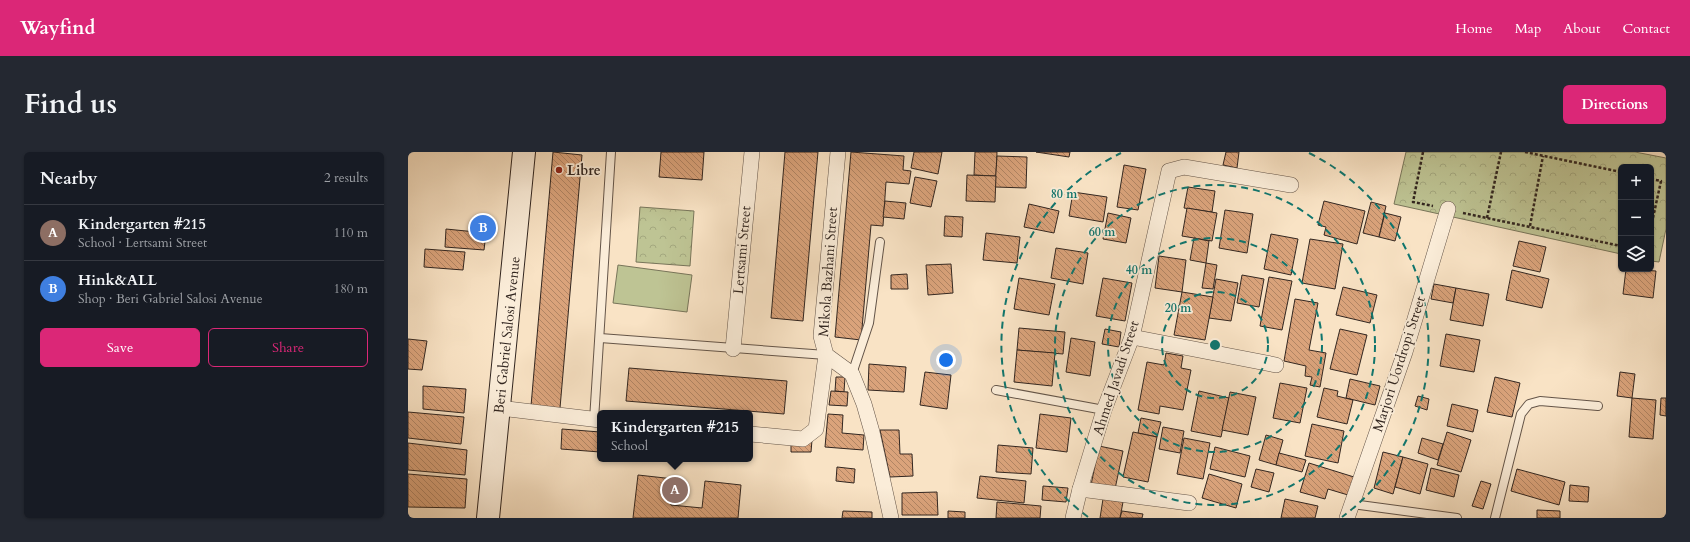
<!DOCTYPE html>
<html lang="en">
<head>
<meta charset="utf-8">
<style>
	body { margin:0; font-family:Cardo,serif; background:#242831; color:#f1f3f6 }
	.controls { position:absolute; right:12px; top:12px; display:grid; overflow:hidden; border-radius:6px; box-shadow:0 1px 3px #0004 }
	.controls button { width:36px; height:36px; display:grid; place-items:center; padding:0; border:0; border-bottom:1px solid #363941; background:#171b24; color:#f1f3f6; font:20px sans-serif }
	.you { position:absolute; left:538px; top:208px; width:14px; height:14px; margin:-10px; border:3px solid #fff; border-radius:50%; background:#1a73e8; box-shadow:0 0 0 6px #1a73e833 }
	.badge { display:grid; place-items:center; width:26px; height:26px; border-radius:50%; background:#db2777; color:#fff; font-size:13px; font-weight:700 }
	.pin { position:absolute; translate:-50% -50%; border:2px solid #fff; box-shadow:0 1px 4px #0006 }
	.popup { position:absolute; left:189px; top:258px; width:156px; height:52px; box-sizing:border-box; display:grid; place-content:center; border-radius:6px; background:#171b24; filter:drop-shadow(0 1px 3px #0005); font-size:13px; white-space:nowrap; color:#9ea1a6 }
	.popup b { font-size:15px; color:#f1f3f6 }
	.popup::after { content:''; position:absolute; left:50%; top:100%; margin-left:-8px; border:8px solid transparent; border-top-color:#171b24 }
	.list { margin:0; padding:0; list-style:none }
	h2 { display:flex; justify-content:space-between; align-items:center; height:52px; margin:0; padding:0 16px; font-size:17px }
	h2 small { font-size:13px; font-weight:400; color:#9ea1a6 }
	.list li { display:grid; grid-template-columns:26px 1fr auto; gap:12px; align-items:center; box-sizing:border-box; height:56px; padding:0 16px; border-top:1px solid #363941 }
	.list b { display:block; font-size:15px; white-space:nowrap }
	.list p { margin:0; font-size:13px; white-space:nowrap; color:#9ea1a6 }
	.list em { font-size:13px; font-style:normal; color:#9ea1a6 }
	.actions { display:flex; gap:8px; padding:12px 16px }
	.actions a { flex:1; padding:9px 0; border:1px solid #db2777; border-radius:6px; text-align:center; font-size:14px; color:#db2777 }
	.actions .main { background:#db2777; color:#fff }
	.icon { flex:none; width:22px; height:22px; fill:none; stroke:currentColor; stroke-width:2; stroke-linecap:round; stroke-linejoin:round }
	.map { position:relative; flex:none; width:1258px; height:366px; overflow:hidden; border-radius:6px }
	header { display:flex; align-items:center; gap:24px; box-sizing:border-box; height:56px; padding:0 20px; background:#db2777; color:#fff }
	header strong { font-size:19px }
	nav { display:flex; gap:22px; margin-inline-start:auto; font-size:14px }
	.intro { display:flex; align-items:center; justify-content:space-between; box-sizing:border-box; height:96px; padding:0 24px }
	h1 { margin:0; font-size:28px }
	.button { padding:10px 18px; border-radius:6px; background:#db2777; color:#fff; font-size:14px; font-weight:700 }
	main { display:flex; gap:24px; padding:0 24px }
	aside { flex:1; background:#171b24; border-radius:6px; box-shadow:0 1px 3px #0004 }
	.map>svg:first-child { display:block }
	.grass { fill:#bec494; stroke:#78755a }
	.forest { fill:url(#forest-crowns); stroke:#78755a }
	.building { fill:url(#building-back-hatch); stroke:#322620 }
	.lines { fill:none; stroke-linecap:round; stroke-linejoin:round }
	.service-casing { stroke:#645549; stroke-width:10 }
	.minor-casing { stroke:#645549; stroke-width:16 }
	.secondary-casing { stroke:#322620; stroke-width:24 }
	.path { stroke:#322620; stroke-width:2.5; stroke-dasharray:3 2; stroke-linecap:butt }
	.service { stroke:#fbedd9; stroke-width:8 }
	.minor { stroke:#fbedd9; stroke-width:15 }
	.secondary { stroke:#fbedd9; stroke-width:22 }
	.ring { fill:none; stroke:#0f766e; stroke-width:2; stroke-dasharray:7 5 }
	.poi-dot { fill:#8f2418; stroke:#fbedd9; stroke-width:1.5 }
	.labels { text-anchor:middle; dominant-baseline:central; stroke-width:3.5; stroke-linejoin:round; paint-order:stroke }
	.poi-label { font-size:14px; font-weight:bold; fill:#322620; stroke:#fbedd9; text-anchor:start }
	.street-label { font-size:14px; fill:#322620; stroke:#fbedd9 }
	.centre { fill:#0f766e; stroke:#fbedd9; stroke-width:2 }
	.ring-label { font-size:12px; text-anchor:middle; font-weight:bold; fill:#0f766e; stroke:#fbedd9; stroke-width:3.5; stroke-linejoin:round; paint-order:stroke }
</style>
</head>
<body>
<header>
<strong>Wayfind</strong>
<nav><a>Home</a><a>Map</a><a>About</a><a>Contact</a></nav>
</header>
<div class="intro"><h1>Find us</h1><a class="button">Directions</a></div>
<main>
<aside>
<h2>Nearby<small>2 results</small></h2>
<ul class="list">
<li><span class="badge" style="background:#8d6e63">A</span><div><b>Kindergarten #215</b><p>School · Lertsami Street</p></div><em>110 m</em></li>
<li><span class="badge" style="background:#3f7fe0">B</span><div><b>Hink&amp;ALL</b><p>Shop · Beri Gabriel Salosi Avenue</p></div><em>180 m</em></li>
</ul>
<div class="actions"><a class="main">Save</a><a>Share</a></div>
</aside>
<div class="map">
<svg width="1258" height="366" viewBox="0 0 1258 366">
	<defs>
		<pattern id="forest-crowns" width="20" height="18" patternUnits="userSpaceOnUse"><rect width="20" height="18" fill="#bec494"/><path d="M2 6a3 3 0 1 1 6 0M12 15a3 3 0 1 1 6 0" fill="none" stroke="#a4a87f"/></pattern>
		<pattern id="building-back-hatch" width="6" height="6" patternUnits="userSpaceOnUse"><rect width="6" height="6" fill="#daa37b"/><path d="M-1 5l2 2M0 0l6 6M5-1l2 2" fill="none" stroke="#b18564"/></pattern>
	</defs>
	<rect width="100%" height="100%" fill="#f9e3c5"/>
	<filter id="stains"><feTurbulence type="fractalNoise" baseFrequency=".005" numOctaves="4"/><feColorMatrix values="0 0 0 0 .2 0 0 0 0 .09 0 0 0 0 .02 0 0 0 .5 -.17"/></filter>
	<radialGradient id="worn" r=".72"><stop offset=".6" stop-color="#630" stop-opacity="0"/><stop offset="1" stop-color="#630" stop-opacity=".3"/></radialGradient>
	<path class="grass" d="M210,113L284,123L279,160L205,151Z"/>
	<g class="forest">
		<path d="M998,0H1227L1258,6V77L1251,110L1243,109V15H1213V102L986,52Z"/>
		<path d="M232,55L286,59L282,114L228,110Z"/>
	</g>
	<g class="building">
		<path d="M145,0L174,3L152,256L123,254Z"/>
		<path d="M253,0H296L294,28L251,25Z"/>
		<path d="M377,0H410L395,169L363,166Z"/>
		<path d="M443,0L496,4L495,18L503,19L501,32L478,30L475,74L463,73L453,188L427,185Z"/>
		<path d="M506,0H534L530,22L503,16Z"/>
		<path d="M567,0H589L588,24L566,23Z"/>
		<path d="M628,0H662L661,5Z"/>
		<path d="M818,0H831L829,16L815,13Z"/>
		<path d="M589,4L619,5L618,36L587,35Z"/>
		<path d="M716,13L738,17L730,58L709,55Z"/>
		<path d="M559,23L588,24L587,50L558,49Z"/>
		<path d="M507,25L529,29L523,55L502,51Z"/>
		<path d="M780,35L807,39L804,60L776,56Z"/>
		<path d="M665,40L699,45L695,70L661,64Z"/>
		<path d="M477,49L498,51L496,67L475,65Z"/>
		<path d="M916,49L957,59L949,92L916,83L918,75L910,73Z"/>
		<path d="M963,50L978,54L971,85L955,81Z"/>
		<path d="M621,52L651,59L646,81L616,75Z"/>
		<path d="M779,56L809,61L804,89L774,84Z"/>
		<path d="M817,58L845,62L839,101L811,96Z"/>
		<path d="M700,61L723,66L718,91L695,87Z"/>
		<path d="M977,61L993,65L987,89L971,85Z"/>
		<path d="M537,64L555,65L554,85L536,84Z"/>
		<path d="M38,77L78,81L76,98L37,95Z"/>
		<path d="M578,81L612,85L609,111L575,108Z"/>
		<path d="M863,82L890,87L883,123L856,117Z"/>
		<path d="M786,86L801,89L798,111L782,108Z"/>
		<path d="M902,87L935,92L927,137L894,131Z"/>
		<path d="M1111,89L1138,95L1132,120L1105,114Z"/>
		<path d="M648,96L680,101L675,132L643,126Z"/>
		<path d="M17,97L57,100L55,118L16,115Z"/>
		<path d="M751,104L778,108L774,140L747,136Z"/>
		<path d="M798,111L809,113L805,137L794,136Z"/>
		<path d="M543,112L545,141L520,143L518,113Z"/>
		<path d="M1218,117L1248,119L1245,146L1215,142Z"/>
		<path d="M1104,118L1141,127L1134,156L1098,148Z"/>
		<path d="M499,122L500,137H483V123Z"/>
		<path d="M834,123L856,127L851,155L829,151Z"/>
		<path d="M861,125L884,129L874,178L852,174Z"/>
		<path d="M611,126L647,132L641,163L606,157Z"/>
		<path d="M695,126L724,131L717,169L688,164Z"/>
		<path d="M808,127L830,131L823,169L801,166Z"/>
		<path d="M1026,132L1048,136L1045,151L1023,147Z"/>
		<path d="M935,135L969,143L962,171L928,163Z"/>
		<path d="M1048,136L1081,142L1075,174L1042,168Z"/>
		<path d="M774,140L805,145L797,188L766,183Z"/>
		<path d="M887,147L910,151L901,198L918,201L912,235L902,233L904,225L897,224L898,214L876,209Z"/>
		<path d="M611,176L657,180L655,202L609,198Z"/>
		<path d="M697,177L713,180L711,195L694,192Z"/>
		<path d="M932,177L959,183L949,223L922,217Z"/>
		<path d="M1038,182L1072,188L1066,220L1032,214Z"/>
		<path d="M663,186L687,190L682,224L658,220Z"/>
		<path d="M0,187L19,189L14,218L0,217Z"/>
		<path d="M609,198L647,201L644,234L606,230Z"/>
		<path d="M758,201L775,204L773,216L783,218L775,258L752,254L751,262L730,258L739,210L756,213Z"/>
		<path d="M461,212L498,215L496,240L460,238Z"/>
		<path d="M221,216L379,229L376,262L218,249Z"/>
		<path d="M517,220L543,223L539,257L512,253Z"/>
		<path d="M1212,220L1227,222L1224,246L1209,244Z"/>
		<path d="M428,225H437L436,240L427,239Z"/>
		<path d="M1087,225L1112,231L1104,265L1079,260Z"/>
		<path d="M942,227L972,234L967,253L938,246Z"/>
		<path d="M872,231L899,236L892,271L865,266Z"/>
		<path d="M15,234L58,237L56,261L15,257Z"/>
		<path d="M916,236L930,239L929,244L945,248L939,272L909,265Z"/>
		<path d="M423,239L440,240L439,254L421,253Z"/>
		<path d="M791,239L821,246L813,285L783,279Z"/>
		<path d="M822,240L848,245L840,283L814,278Z"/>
		<path d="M1010,244L1021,247L1019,258L1007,254Z"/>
		<path d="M1224,246L1248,248L1245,287L1221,285Z"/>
		<path d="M1253,246H1258V264L1252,263Z"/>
		<path d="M1044,252L1070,258L1065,280L1039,274Z"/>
		<path d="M0,260L56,265L53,292L0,286Z"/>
		<path d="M420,262L435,263L434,281L456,283L455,298L417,295Z"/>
		<path d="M632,262L663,266L659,300L628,296Z"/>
		<path d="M733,266L753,270L749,285L730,281Z"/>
		<path d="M904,272L936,279L930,311L897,304Z"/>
		<path d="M755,275L776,279L772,301L751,297Z"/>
		<path d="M154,277L192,280V300L153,297Z"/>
		<path d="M472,278H491L492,302H504L505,324L482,325Z"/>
		<path d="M725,280L749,285L740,330L715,325Z"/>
		<path d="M1039,280L1063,288L1053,320L1029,313Z"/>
		<path d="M858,283L875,288L868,313L851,308Z"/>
		<path d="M776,286L802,291L795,327L769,322Z"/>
		<path d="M1014,286L1035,292L1030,308L1010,301Z"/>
		<path d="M383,287L404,288L403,300H383Z"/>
		<path d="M0,291L59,298L57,323L0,318Z"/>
		<path d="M590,293L625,296L623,322L588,320Z"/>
		<path d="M691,294L715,299L707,337L683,333Z"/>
		<path d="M807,295L842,304L837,325L802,317Z"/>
		<path d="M975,300L995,305L985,342L966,336Z"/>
		<path d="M871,301L898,308L894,320L868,313Z"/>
		<path d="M995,305L1020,312L1012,342L987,335Z"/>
		<path d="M901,311L946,325L940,343L920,337L917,347L892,340Z"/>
		<path d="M429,315L447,317L446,331L428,329Z"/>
		<path d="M1023,316L1051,323L1046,345L1018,338Z"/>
		<path d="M848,317L866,321L861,340L843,335Z"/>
		<path d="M1109,317L1157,330L1151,353L1103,339Z"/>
		<path d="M0,322L59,327L57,356L0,355Z"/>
		<path d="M801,322L834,332L828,356L794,346Z"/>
		<path d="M230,323L266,327L263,353L294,356L297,329L333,333L330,366H225Z"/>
		<path d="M572,324L618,329L616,351L569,346Z"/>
		<path d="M1073,329L1083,332L1075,357L1064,354Z"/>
		<path d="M1162,333L1181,335L1180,350L1161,349Z"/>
		<path d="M635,334L660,336L658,350L634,348Z"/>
		<path d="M529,340L530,363H494V341Z"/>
		<path d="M695,347L715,350L712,366H692Z"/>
		<path d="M877,347L910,354L907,366H873Z"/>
		<path d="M589,350L633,354L632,366H588Z"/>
		<path d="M1129,358L1152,359V366H1129Z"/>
		<path d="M435,359L464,360V366H434Z"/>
		<path d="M540,359L557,360V366H540Z"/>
		<path d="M714,359L735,362L734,366H712Z"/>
	</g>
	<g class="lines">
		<defs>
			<g id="service">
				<path d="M192,186L418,203"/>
				<path d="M444,222L461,171L472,90"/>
				<path d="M588,238L696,258"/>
				<path d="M186,268L203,0"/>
				<path d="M944,352L1049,366"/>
				<path d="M1087,366L1113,262L1121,252L1132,249L1190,254"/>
			</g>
			<g id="minor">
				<path d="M430,0L413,184L418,203L444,222L456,252L464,280L483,366"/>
				<path d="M724,185L868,213"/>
				<path d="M325,197L344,0"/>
				<path d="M92,256L192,268"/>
				<path d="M342,282L395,287L408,277L418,203"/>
				<path d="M672,337L781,351"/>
				<path d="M665,366L672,337L696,258L724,185L761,19L776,15L883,33"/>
				<path d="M939,366L997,200L1040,57"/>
			</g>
			<path id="secondary" d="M80,366L116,0"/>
		</defs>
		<use href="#service" class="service-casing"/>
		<use href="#minor" class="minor-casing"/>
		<use href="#secondary" class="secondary-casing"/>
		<g class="path">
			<path d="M1015,0L1005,50L1025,54"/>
			<path d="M1117,0L1213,20"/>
			<path d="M1243,27L1253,29L1243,75"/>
			<path d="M1055,61L1213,94"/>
			<path d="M1079,66L1093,0"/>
			<path d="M1122,74L1135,4"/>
		</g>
		<use href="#service" class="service"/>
		<use href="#minor" class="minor"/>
		<use href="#secondary" class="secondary"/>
	</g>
	<g class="ring">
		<circle cx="807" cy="193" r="53"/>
		<circle cx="807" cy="193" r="107"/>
		<circle cx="807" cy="193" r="160"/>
		<path d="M680 365A214 214 0 0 1 713 1M901 1A214 214 0 0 1 934 365"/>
	</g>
	<circle class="poi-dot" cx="151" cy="18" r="4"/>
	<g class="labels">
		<g class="poi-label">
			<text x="159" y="18">Libre</text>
		</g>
		<g class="street-label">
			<text transform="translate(334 98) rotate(-85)">Lertsami Street</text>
			<text transform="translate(420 120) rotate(-86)">Mikola Bazhani Street</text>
			<text transform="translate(99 183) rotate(-84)">Beri Gabriel Salosi Avenue</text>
			<text transform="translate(991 212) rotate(-72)">Marjori Uordropi Street</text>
			<text transform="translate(708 226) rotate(-72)">Ahmed Javadi Street</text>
		</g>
	</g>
	<circle cx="807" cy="193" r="6" class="centre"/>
	<g class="ring-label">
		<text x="656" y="46">80 m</text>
		<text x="694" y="84">60 m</text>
		<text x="731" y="122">40 m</text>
		<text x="770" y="160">20 m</text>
	</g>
	<rect width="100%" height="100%" filter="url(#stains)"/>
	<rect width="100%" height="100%" fill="url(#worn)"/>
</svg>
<div class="controls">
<button>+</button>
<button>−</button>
<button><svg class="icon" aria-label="layers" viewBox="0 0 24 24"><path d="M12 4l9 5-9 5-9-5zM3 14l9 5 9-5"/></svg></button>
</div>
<div class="you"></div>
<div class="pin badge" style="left:267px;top:338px;background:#8d6e63">A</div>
<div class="popup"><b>Kindergarten #215</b>School</div>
<div class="pin badge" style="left:75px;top:76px;background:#3f7fe0">B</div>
</div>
</main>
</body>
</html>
